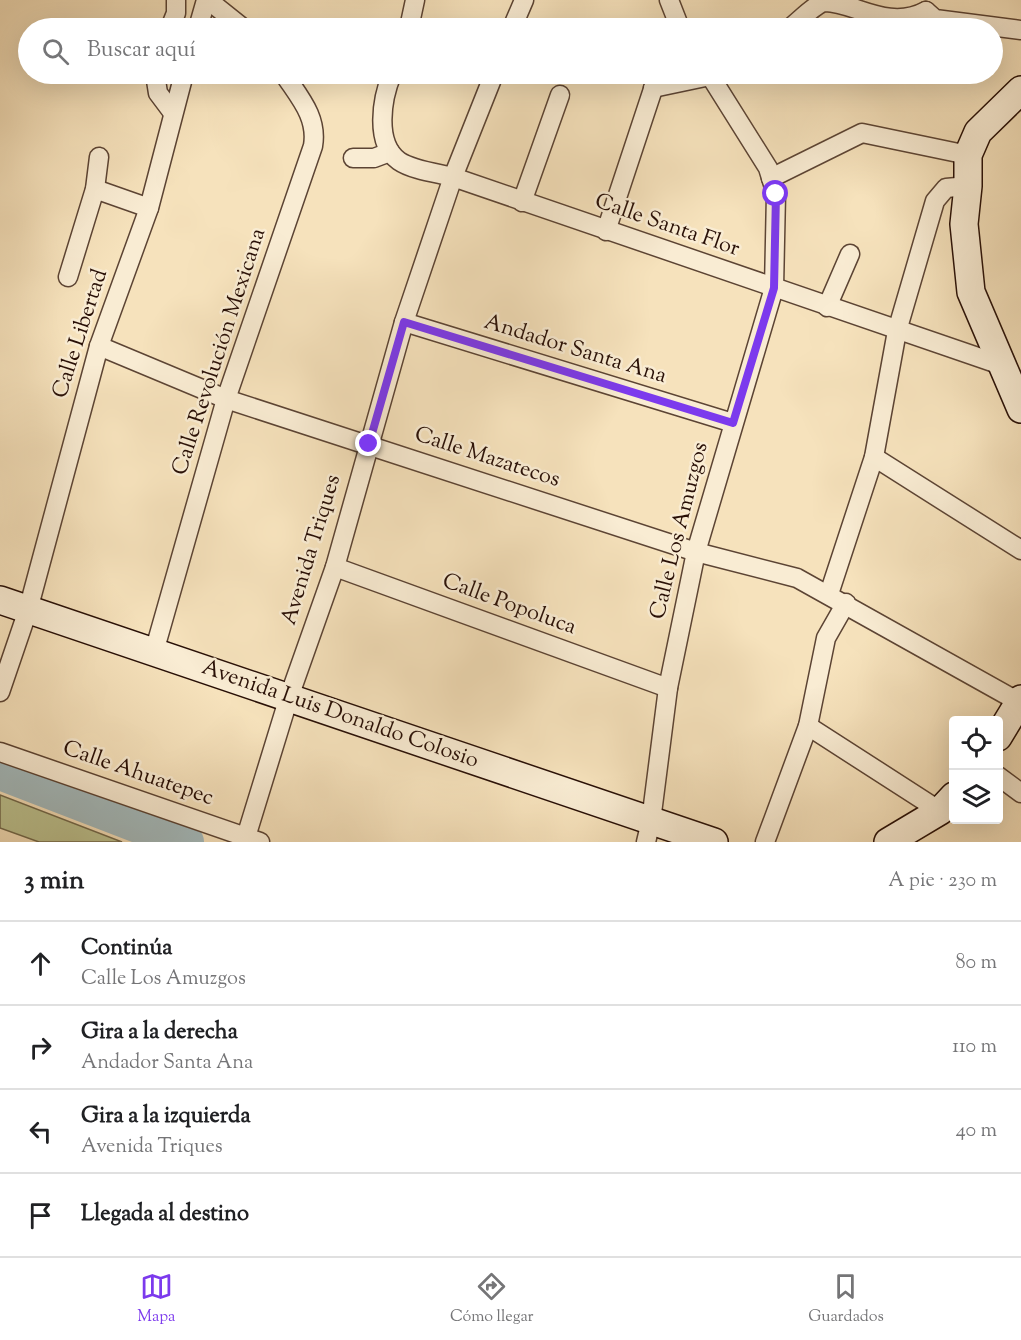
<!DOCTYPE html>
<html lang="es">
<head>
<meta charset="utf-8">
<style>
	body { margin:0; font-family:"Sorts Mill Goudy",serif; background:#f2f2f2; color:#202124 }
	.controls { position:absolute; right:18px; bottom:18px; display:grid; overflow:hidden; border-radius:6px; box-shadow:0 6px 24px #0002 }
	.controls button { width:54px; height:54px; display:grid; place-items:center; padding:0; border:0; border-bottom:2px solid #e0e0e0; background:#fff; color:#202124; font:30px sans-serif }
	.stop { position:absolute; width:18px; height:18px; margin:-14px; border:4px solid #7c3aed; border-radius:50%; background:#fff }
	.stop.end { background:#7c3aed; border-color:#fff; box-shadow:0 2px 6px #0008 }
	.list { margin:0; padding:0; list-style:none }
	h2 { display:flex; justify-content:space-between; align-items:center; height:78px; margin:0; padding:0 24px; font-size:26px }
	h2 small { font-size:20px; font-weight:400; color:#757577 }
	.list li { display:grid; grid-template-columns:39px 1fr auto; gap:18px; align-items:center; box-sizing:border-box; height:84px; padding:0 24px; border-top:2px solid #e0e0e0 }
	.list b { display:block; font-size:22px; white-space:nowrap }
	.list p { margin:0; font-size:20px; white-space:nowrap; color:#757577 }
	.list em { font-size:20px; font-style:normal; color:#757577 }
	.icon { flex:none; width:33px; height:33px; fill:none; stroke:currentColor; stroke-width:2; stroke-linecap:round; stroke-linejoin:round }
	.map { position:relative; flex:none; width:1021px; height:842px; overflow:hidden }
	.search { position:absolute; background:#fff; box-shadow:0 6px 24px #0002; left:18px; right:18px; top:18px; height:66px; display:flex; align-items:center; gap:15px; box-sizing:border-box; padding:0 21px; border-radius:33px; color:#757577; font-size:22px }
	.sheet { height:414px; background:#fff }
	nav { display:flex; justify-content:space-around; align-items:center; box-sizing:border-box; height:84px; border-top:2px solid #e0e0e0; background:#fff; font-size:16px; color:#757577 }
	nav a { display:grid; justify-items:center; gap:3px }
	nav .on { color:#7c3aed }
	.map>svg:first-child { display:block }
	.green { fill:#bcc391; stroke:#72694c; stroke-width:1.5 }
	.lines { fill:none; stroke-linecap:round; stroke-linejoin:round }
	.river { stroke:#a3babd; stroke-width:38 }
	.street-casing { stroke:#5c4434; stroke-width:21 }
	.secondary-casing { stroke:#280f06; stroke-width:30 }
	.street { stroke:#f9ecd3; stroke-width:18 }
	.secondary { stroke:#f9ecd3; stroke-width:27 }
	.route { stroke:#7c3aed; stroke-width:8 }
	.labels { text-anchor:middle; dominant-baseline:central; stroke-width:5; stroke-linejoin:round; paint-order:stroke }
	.street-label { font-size:22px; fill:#280f06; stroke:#f9ecd3 }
</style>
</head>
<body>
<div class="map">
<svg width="1021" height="842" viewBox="0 0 1021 842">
	<rect width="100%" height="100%" fill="#f6e2bc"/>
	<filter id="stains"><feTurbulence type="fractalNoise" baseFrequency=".00333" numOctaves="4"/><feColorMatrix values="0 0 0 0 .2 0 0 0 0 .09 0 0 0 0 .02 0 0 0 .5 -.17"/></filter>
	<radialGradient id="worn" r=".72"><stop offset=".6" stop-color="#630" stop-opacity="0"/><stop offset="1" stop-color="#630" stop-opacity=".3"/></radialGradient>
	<path class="green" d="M0,795L122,842H39L0,828Z"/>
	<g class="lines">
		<path class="river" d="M0,771L185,842"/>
		<defs>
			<g id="street">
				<path d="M208,0L243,28"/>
				<path d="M669,0L680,28"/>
				<path d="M926,11L935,19L1021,30"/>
				<path d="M170,28L176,13V0"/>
				<path d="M198,28L206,0"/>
				<path d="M409,28L415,0"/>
				<path d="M512,28L524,0"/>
				<path d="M790,28C800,20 811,8 823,2C851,0 887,32 926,11"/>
				<path d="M155,74L158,93L173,113"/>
				<path d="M392,74C382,98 374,143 399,161C412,170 437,173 453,177L1001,365"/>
				<path d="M653,88L710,76"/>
				<path d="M353,158H374L390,152"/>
				<path d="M771,178L862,133L968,155"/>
				<path d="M95,189L149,208"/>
				<path d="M522,202L560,95"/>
				<path d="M606,231L658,74"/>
				<path d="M68,277L95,189L99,157"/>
				<path d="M827,307L850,254"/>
				<path d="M404,322L733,423"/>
				<path d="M99,346L226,399L696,552L797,578L1019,702"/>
				<path d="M874,457L1021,550"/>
				<path d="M335,567L668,688"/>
				<path d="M829,594L874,457L897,331L935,201L946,188L968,186"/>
				<path d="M154,652L226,399L313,146C318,117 299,97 284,74"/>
				<path d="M0,692L28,610L99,346L149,208L184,74"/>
				<path d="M808,726L940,811"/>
				<path d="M0,752L260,842"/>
				<path d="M998,776L1021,793"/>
				<path d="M246,837L289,697L335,567L404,322L453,177L494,74"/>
				<path d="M646,842L651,821L668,688L696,552L774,288L776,194L768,168L709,74"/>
				<path d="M765,842L808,726L826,638L846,603"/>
			</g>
			<g id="secondary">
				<path d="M1021,90L978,132L968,155V186L964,224L971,292L1021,409"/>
				<path d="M0,600L714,842"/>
				<path d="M998,737L1021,699"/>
				<path d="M888,842L940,811L954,796"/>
			</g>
		</defs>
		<use href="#street" class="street-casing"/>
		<use href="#secondary" class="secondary-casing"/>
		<use href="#street" class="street"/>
		<use href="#secondary" class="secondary"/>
	</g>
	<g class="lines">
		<path class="route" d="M369,444L404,322L733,423L774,288L776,194"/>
	</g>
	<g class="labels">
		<g class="street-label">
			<text transform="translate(667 226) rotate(19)">Calle Santa Flor</text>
			<text transform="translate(81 334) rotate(-72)">Calle Libertad</text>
			<text transform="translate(575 350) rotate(17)">Andador Santa Ana</text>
			<text transform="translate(220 352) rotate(-72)">Calle Revolución Mexicana</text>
			<text transform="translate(487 458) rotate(18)">Calle Mazatecos</text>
			<text transform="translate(680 531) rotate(-76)">Calle Los Amuzgos</text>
			<text transform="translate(312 550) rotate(-73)">Avenida Triques</text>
			<text transform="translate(509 605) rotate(20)">Calle Popoluca</text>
			<text transform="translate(340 715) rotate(19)">Avenida Luis Donaldo Colosio</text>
			<text transform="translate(138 774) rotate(19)">Calle Ahuatepec</text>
		</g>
	</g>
	<rect width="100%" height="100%" filter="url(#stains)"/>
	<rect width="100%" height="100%" fill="url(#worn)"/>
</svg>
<div class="controls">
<button><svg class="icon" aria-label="locate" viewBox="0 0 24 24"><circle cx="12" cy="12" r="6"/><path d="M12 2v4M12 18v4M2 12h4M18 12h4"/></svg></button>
<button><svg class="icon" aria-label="layers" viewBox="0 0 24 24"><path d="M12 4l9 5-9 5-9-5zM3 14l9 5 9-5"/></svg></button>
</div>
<div class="stop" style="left:776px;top:194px"></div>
<div class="stop end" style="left:369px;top:444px"></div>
<div class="search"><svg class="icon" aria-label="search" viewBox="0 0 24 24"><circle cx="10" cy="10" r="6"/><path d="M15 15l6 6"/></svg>Buscar aquí</div>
</div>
<section class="sheet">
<h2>3 min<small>A pie · 230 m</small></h2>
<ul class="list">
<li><svg class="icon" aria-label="ahead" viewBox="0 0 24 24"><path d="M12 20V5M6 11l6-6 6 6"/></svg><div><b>Continúa</b><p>Calle Los Amuzgos</p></div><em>80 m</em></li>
<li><svg class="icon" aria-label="right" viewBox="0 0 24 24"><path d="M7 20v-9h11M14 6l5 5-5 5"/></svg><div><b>Gira a la derecha</b><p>Andador Santa Ana</p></div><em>110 m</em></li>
<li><svg class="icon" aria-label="left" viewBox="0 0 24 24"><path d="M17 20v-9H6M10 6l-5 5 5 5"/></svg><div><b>Gira a la izquierda</b><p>Avenida Triques</p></div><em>40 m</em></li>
<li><svg class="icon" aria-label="arrive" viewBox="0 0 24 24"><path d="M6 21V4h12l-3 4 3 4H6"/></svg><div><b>Llegada al destino</b></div></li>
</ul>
</section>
<nav>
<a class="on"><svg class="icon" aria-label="map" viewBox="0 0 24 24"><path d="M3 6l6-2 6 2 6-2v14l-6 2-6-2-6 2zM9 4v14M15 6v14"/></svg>Mapa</a>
<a><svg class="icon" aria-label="directions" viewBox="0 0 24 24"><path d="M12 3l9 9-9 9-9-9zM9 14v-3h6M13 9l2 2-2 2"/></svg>Cómo llegar</a>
<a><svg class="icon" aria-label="saved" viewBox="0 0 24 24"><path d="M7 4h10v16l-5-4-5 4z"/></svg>Guardados</a>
</nav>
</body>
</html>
